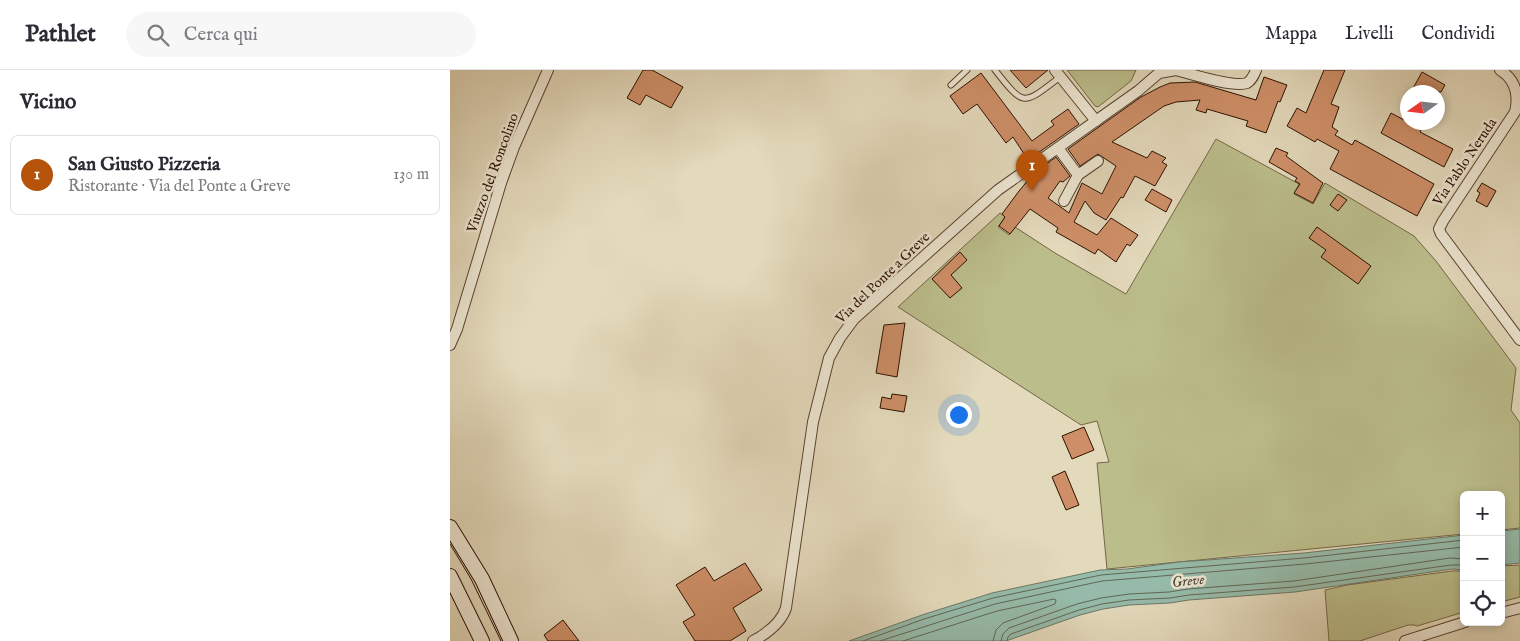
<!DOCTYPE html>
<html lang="it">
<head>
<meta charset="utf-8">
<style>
	body { margin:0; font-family:"IM FELL English",serif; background:#f7f7f7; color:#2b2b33 }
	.controls { position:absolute; right:15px; bottom:15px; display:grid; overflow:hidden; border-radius:8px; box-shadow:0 2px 8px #0003 }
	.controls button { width:45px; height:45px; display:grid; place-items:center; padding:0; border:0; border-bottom:1px solid #e1e1e2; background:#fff; color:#2b2b33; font:25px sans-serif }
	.compass { position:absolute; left:950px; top:15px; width:45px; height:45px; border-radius:50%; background:#fff; box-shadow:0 2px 8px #0003; rotate:256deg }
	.you { position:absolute; left:508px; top:344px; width:18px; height:18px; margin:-12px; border:4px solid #fff; border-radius:50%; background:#1a73e8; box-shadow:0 0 0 8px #1a73e833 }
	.badge { display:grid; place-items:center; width:32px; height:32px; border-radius:50%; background:#b45309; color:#fff; font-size:16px; font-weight:700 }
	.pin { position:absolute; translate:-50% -41px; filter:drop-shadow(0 1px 2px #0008) }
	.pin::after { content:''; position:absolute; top:26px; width:18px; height:15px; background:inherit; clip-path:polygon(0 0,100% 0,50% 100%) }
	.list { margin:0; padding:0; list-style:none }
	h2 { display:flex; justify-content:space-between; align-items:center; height:65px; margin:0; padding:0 20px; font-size:21px }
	h2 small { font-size:16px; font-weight:400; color:#7c7c81 }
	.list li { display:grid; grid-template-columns:32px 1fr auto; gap:15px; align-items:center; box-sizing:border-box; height:80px; margin:0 10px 10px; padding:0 10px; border:1px solid #e1e1e2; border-radius:8px }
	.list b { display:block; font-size:19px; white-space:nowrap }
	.list p { margin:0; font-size:16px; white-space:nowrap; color:#7c7c81 }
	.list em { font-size:16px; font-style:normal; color:#7c7c81 }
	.icon { flex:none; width:28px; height:28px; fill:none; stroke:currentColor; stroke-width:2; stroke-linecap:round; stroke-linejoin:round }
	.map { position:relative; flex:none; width:1070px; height:571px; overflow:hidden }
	header { display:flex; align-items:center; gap:30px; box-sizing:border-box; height:70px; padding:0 25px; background:#fff; border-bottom:1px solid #e1e1e2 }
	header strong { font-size:24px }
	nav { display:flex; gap:28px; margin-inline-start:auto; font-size:18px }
	.search { width:350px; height:45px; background:#f7f7f7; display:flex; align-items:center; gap:12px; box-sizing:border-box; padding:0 18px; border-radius:28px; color:#7c7c81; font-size:19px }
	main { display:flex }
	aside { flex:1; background:#fff }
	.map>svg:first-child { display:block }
	.green { fill:#bbbd8b; stroke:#746646 }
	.water { fill:#96bbaa; stroke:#6c7766 }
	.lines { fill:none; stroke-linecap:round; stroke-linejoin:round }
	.shore { stroke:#616655; stroke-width:1 }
	.building { fill:#ce8f68; stroke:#2c1000 }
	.lane-casing { stroke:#5a422f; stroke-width:7 }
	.street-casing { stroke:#5a422f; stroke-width:12 }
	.secondary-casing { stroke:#2c1000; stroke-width:16 }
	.lane { stroke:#ede6d3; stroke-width:5 }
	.street { stroke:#ede6d3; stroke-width:10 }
	.secondary { stroke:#ede6d3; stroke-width:14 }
	.tram { stroke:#2c1000; stroke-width:1 }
	.labels { text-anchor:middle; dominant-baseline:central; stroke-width:5; stroke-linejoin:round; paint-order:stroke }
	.street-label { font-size:14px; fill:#2c1000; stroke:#ede6d3 }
	.water-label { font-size:15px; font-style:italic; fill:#514c3c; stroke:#ede6d3 }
</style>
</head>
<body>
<header>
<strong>Pathlet</strong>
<div class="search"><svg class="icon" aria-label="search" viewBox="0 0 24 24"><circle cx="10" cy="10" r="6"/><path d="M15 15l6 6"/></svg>Cerca qui</div>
<nav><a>Mappa</a><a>Livelli</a><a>Condividi</a></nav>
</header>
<main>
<aside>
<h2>Vicino<small></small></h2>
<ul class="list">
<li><span class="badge">1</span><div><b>San Giusto Pizzeria</b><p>Ristorante · Via del Ponte a Greve</p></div><em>130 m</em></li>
</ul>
</aside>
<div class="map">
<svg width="1070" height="571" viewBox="0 0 1070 571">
	<rect width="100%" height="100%" fill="#e3d9bb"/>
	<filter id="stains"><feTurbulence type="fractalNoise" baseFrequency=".004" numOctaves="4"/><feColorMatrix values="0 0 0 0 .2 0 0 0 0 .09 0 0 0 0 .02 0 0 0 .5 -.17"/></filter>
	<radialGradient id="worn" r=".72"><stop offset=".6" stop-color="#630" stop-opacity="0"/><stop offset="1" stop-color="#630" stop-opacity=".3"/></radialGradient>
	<g class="green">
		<path d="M617,0H686L681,11L648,37L645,36Z"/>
		<path d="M766,69L849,114L844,124L863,134L875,113L964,166L986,191L1066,298L1061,340L1070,353V458L1051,460V425H1014V464L657,499L647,393L659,392L647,351L631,355L448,237L550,143L555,147L548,157L559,165L565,157L605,183L676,224Z"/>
		<path d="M1070,495V527L1051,532V496Z"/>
		<path d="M1002,501H1014V542L967,556L964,555H958L910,571H879L875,520L897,515Z"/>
	</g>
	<g class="water">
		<path d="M1070,459V493L1051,495V461Z"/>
		<path d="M1014,465V500L1002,499L845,522L739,530L720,533L679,535L653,539L630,545L556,571H399L472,545L542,523L650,500L677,499L729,492L854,483Z"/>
	</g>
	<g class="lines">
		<g class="shore">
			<path d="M413,571L474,549L543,528L651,505L854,488L1014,470"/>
			<path d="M430,571L545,534L652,511L855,494L1014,477"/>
			<path d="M453,571L547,541L604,529L606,530L605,534L553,553L546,560L543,571"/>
			<path d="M551,571L553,564L559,558L627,534L651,528L679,524L719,522L738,519L844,511L1000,488L1014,489"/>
			<path d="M557,571L558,567L561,564L629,540L652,534L679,530L720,528L739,525L844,517L1001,495H1014"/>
		</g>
	</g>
	<g class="building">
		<path d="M193,0H202L233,17L221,38L196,25L190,35L177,28Z"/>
		<path d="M560,0H598L576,18Z"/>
		<path d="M874,0H895L881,34L889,37L882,57L888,61L885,65L902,75L905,70L984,114L967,146L880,99L889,81L867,69L865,72L837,56L847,38L856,43Z"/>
		<path d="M972,2L995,15L991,22H961Z"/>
		<path d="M531,3L582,71L604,55L601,51L618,39L629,54L578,90L563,67L556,73L527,34L513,44L500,26Z"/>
		<path d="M814,7L837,15L830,32L828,31L816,63L796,56L798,51L757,39L756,43L746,40L750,30L726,32L714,36L662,72L697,88L702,81L716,88L712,92L717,95L705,116L685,106L673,128L671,127L656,150L644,143L635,131L624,152L647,165L661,148L688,165L680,176L677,174L666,192L648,179L645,184L606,162L608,158L580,139L560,164L549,156L555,147L552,144L569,121L584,103L606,87L620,106L613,112L610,111L598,128L619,143L632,113L652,124L666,96L648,84L630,96L618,79L691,27L710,17L720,13L745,12L806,30Z"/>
		<path d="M941,43L958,52H975L970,62L1003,79L994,97L931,63Z"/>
		<path d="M826,78L838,83L836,86L873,113L863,133L844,123L850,114L845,111L847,108L819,92Z"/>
		<path d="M1032,113L1046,121L1037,137L1026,131L1030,123L1027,121Z"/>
		<path d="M702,119L722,130L716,142L695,130Z"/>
		<path d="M888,124L897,130L888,141L880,135Z"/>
		<path d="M867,157L921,196L908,214L871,187L876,180L859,168Z"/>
		<path d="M510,182L517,190L501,205L512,218L500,228L482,209Z"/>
		<path d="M455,253L447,307L426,303L434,255Z"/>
		<path d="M442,324L457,326L454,342L430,338L432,327L441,329Z"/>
		<path d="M634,357L644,380L622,389L612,366Z"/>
		<path d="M615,401L629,435L616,440L602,407Z"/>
		<path d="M295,493L312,520L283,538L296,561L280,571H245L233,552L245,545L226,515L255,497L264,511Z"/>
		<path d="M113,550L129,571H98L94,565Z"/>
	</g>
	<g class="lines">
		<defs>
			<g id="lane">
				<path d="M545,0C575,38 573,35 610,7"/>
				<path d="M501,15L517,0"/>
			</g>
			<g id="street">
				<path d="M605,0L646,51"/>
				<path d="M726,0C741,4 784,18 797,13C802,10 804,5 806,0"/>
				<path d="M1050,0C1066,10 1069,25 1065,42L993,151L989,159L991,164L1070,270"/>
				<path d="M608,78L628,105L648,91"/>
				<path d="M614,131L628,105"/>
				<path d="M0,275L7,259L51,113L64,77L98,0"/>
				<path d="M1051,543L1070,538"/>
				<path d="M303,571C316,564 331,553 336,538L363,352L379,288L390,268L404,249L548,120L688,21L709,3L726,0"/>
				<path d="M955,571L1015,552"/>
			</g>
			<g id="secondary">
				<path d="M0,457L32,509L61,571"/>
				<path d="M0,506L32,571"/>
			</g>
		</defs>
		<use href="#lane" class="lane-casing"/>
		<use href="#street" class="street-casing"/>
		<use href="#secondary" class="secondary-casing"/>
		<use href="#lane" class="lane"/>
		<use href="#street" class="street"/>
		<use href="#secondary" class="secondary"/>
		<path class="tram" d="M0,474L21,509L51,571"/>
	</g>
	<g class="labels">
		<g class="street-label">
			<text transform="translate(1015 92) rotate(-56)">Via Pablo Neruda</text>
			<text transform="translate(43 103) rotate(-70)">Viuzzo del Roncolino</text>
			<text transform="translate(433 208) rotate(-44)">Via del Ponte a Greve</text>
		</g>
		<g class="water-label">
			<text transform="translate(738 511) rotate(-6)">Greve</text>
		</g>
	</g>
	<rect width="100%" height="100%" filter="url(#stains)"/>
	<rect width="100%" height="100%" fill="url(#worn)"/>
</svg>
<div class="controls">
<button>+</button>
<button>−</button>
<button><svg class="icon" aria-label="locate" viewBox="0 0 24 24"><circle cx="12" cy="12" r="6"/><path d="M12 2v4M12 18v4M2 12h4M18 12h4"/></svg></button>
</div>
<svg class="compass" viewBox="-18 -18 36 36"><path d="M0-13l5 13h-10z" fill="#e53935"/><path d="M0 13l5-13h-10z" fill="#7c7c81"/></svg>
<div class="you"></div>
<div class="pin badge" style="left:582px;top:121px">1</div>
</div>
</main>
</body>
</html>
